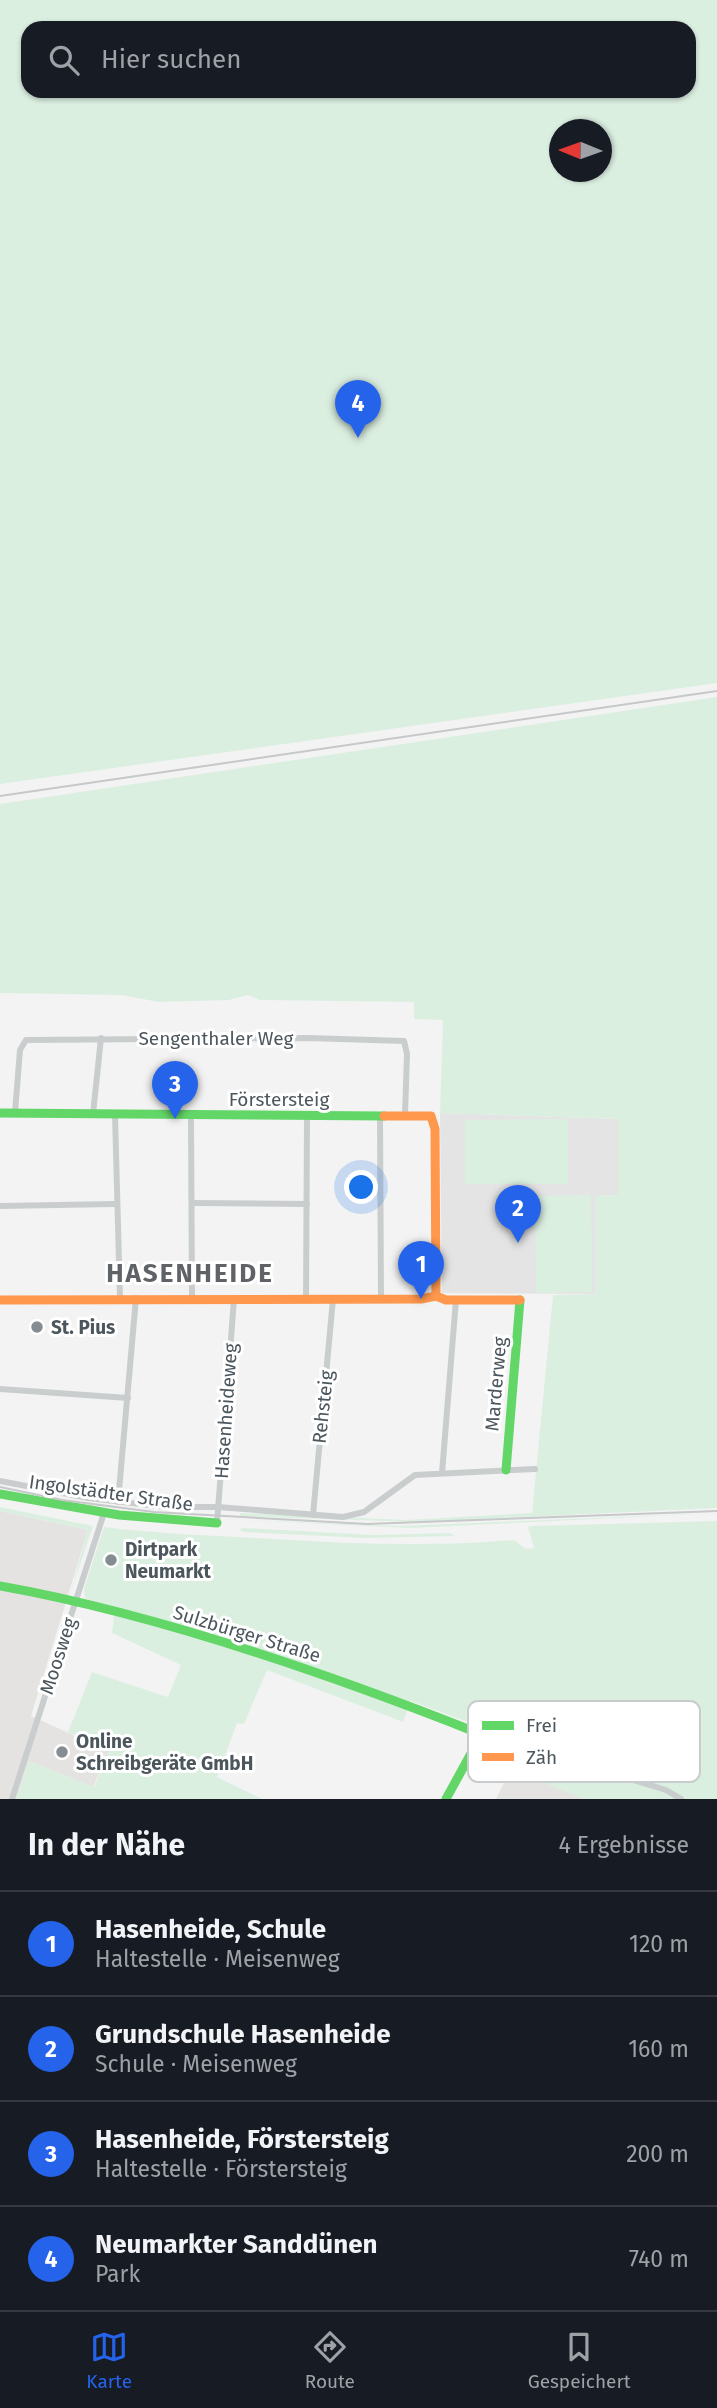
<!DOCTYPE html>
<html lang="de">
<head>
<meta charset="utf-8">
<style>
	body { margin:0; font-family:"Fira Sans",sans-serif; background:#242831; color:#f1f3f6 }
	.compass { position:absolute; left:549px; top:119px; width:63px; height:63px; border-radius:50%; background:#171b24; box-shadow:0 2px 5px #0004; rotate:271deg }
	.you { position:absolute; left:362px; top:1188px; width:24px; height:24px; margin:-18px; border:5px solid #fff; border-radius:50%; background:#1a73e8; box-shadow:0 0 0 10px #1a73e833 }
	.badge { display:grid; place-items:center; width:46px; height:46px; border-radius:50%; background:#2563eb; color:#fff; font-size:23px; font-weight:700 }
	.pin { position:absolute; translate:-50% -58px; filter:drop-shadow(0 2px 4px #0008) }
	.pin::after { content:''; position:absolute; top:37px; width:24px; height:21px; background:inherit; clip-path:polygon(0 0,100% 0,50% 100%) }
	.list { margin:0; padding:0; list-style:none }
	h2 { display:flex; justify-content:space-between; align-items:center; height:91px; margin:0; padding:0 28px; font-size:30px }
	h2 small { font-size:23px; font-weight:400; color:#9ea1a6 }
	.list li { display:grid; grid-template-columns:46px 1fr auto; gap:21px; align-items:center; box-sizing:border-box; height:105px; padding:0 28px; border-top:2px solid #363941 }
	.list b { display:block; font-size:26px; white-space:nowrap }
	.list p { margin:0; font-size:23px; white-space:nowrap; color:#9ea1a6 }
	.list em { font-size:23px; font-style:normal; color:#9ea1a6 }
	.icon { flex:none; width:38px; height:38px; fill:none; stroke:currentColor; stroke-width:2; stroke-linecap:round; stroke-linejoin:round }
	.map { position:relative; flex:none; width:717px; height:1799px; overflow:hidden }
	.search { position:absolute; background:#171b24; box-shadow:0 2px 5px #0004; left:21px; right:21px; top:21px; height:77px; display:flex; align-items:center; gap:18px; box-sizing:border-box; padding:0 24px; border-radius:21px; color:#9ea1a6; font-size:26px }
	.sheet { height:511px; background:#171b24 }
	nav { display:flex; justify-content:space-around; align-items:center; box-sizing:border-box; height:98px; border-top:2px solid #363941; background:#171b24; font-size:19px; color:#9ea1a6 }
	nav a { display:grid; justify-items:center; gap:4px }
	nav .on { color:#2563eb }
	.map>svg:first-child { display:block }
	.commercial { fill:#e4e3e1 }
	.education { fill:#e5e4e4 }
	.green { fill:#dbefe1; fill-rule:evenodd }
	.lines { fill:none; stroke-linecap:round; stroke-linejoin:round }
	.street { stroke:#cacdce; stroke-width:6 }
	.fast { stroke:#63d668; stroke-width:9 }
	.slow { stroke:#ff974d; stroke-width:9 }
	.rail { stroke:#c6c8c9; stroke-width:2 }
	.poi-dot { fill:#868d92; stroke:#fff; stroke-width:2.5 }
	.labels { text-anchor:middle; dominant-baseline:central; stroke-width:6; stroke-linejoin:round; paint-order:stroke }
	.street-label { font-size:19px; fill:#4c565d; stroke:#fff }
	.poi-label { font-size:19px; font-weight:bold; fill:#4c565d; stroke:#fff; text-anchor:start }
	.district-label { font-size:26px; font-weight:bold; letter-spacing:2px; fill:#5f6266; stroke:#fff }
	.key { fill:#fff; stroke:#c9ccce; stroke-width:2 }
	.key-label { font-size:19px; fill:#4c565d }
</style>
</head>
<body>
<div class="map">
<svg width="717" height="1799" viewBox="0 0 717 1799">
	<rect width="100%" height="100%" fill="#f3f3f3"/>
	<g class="commercial">
		<path d="M0,1511L88,1530L31,1716L109,1751L93,1787L29,1761L16,1799H0Z"/>
		<path d="M520,1773L566,1790L583,1799H496L507,1777L516,1781Z"/>
	</g>
	<path class="education" d="M440,1113L618,1119V1195L595,1196V1294L442,1293Z"/>
	<g class="green">
		<path d="M0,0H717V683L0,784ZM28,28H689V91H28ZM560,130H602V172H560Z"/>
		<path d="M717,697V1508L416,1522L240,1516V1513L406,1520L532,1513L553,1295L595,1294V1196L618,1195V1119L440,1113L443,1020L414,1019V1002L260,1000L248,995L229,1000L159,1002L121,995L0,993V804Z"/>
		<path d="M568,1119V1184H465V1120Z"/>
		<path d="M591,1195L592,1292L536,1293L535,1196Z"/>
		<path d="M0,1507L93,1526L71,1591L88,1530L0,1511Z"/>
		<path d="M717,1513L411,1528L240,1520L398,1526Z"/>
		<path d="M717,1521V1799H583L520,1773L516,1781L472,1760L487,1729L411,1701L403,1722L267,1670L244,1724L237,1723L217,1777L262,1799H16L29,1761L94,1787L109,1751L68,1732L92,1672L168,1697L181,1665L112,1633L115,1609L85,1598L84,1589L104,1527C161,1534 218,1536 275,1539C355,1544 434,1547 514,1540L526,1549L534,1548L528,1527L531,1526Z"/>
		<path d="M243,1528L374,1535L450,1533L455,1536L366,1538L244,1532L240,1530Z"/>
	</g>
	<g class="lines">
		<g class="street">
			<path d="M15,1112L20,1050L26,1040L309,1038L404,1041L407,1054L405,1115"/>
			<path d="M93,1114L101,1038"/>
			<path d="M115,1115L120,1298"/>
			<path d="M191,1116L192,1298"/>
			<path d="M380,1116L381,1299"/>
			<path d="M192,1203L307,1204"/>
			<path d="M0,1206L115,1204"/>
			<path d="M306,1299L307,1116"/>
			<path d="M0,1389L128,1398"/>
			<path d="M442,1473L456,1300"/>
			<path d="M0,1481L88,1498L166,1507H218L343,1517L364,1512L415,1475L535,1469"/>
			<path d="M118,1502L136,1298"/>
			<path d="M313,1515L333,1299"/>
			<path d="M217,1523L234,1299"/>
			<path d="M478,1733L666,1790L681,1799"/>
			<path d="M12,1799L104,1513"/>
		</g>
		<g class="fast">
			<path d="M0,1113L384,1116"/>
			<path d="M506,1470L520,1300"/>
			<path d="M0,1494L119,1515L217,1523"/>
			<path d="M0,1586C158,1614 329,1674 478,1733L474,1748L446,1799"/>
		</g>
		<g class="slow">
			<path d="M384,1116H431L435,1129L436,1296"/>
			<path d="M0,1300L421,1299L436,1296L446,1300H520"/>
		</g>
		<g class="rail">
			<path d="M0,796L717,691"/>
			<path d="M0,1487L62,1500L154,1512L367,1524L717,1511"/>
		</g>
	</g>
	<g class="poi-dot">
		<circle cx="37" cy="1327" r="7"/>
		<circle cx="111" cy="1560" r="7"/>
		<circle cx="62" cy="1752" r="7"/>
	</g>
	<g class="labels">
		<g class="street-label">
			<text x="216" y="1038">Sengenthaler Weg</text>
			<text x="279" y="1099">Förstersteig</text>
			<text transform="translate(496 1384) rotate(-85)">Marderweg</text>
			<text transform="translate(323 1407) rotate(-84)">Rehsteig</text>
			<text transform="translate(226 1411) rotate(-86)">Hasenheideweg</text>
			<text transform="translate(111 1493) rotate(8)">Ingolstädter Straße</text>
			<text transform="translate(247 1634) rotate(17)">Sulzbürger Straße</text>
			<text transform="translate(58 1656) rotate(-72)">Moosweg</text>
		</g>
		<g class="poi-label">
			<text x="51" y="1327">St. Pius</text>
			<text x="125" y="1549">Dirtpark<tspan x="125" dy="22">Neumarkt</tspan></text>
			<text x="76" y="1741">Online<tspan x="76" dy="22">Schreibgeräte GmbH</tspan></text>
		</g>
		<g class="district-label">
			<text x="190" y="1273">HASENHEIDE</text>
		</g>
	</g>
	<rect x="468" y="1701" width="232" height="81" rx="10" class="key"/>
	<rect x="482" y="1721" width="32" height="9" fill="#63d668"/>
	<rect x="482" y="1753" width="32" height="8" fill="#ff974d"/>
	<g class="key-label">
		<text x="526" y="1732">Frei</text>
		<text x="526" y="1764">Zäh</text>
	</g>
</svg>
<svg class="compass" viewBox="-18 -18 36 36"><path d="M0-13l5 13h-10z" fill="#e53935"/><path d="M0 13l5-13h-10z" fill="#9ea1a6"/></svg>
<div class="you"></div>
<div class="pin badge" style="left:421px;top:1299px">1</div>
<div class="pin badge" style="left:518px;top:1243px">2</div>
<div class="pin badge" style="left:175px;top:1119px">3</div>
<div class="pin badge" style="left:358px;top:438px">4</div>
<div class="search"><svg class="icon" aria-label="search" viewBox="0 0 24 24"><circle cx="10" cy="10" r="6"/><path d="M15 15l6 6"/></svg>Hier suchen</div>
</div>
<section class="sheet">
<h2>In der Nähe<small>4 Ergebnisse</small></h2>
<ul class="list">
<li><span class="badge">1</span><div><b>Hasenheide, Schule</b><p>Haltestelle · Meisenweg</p></div><em>120 m</em></li>
<li><span class="badge">2</span><div><b>Grundschule Hasenheide</b><p>Schule · Meisenweg</p></div><em>160 m</em></li>
<li><span class="badge">3</span><div><b>Hasenheide, Förstersteig</b><p>Haltestelle · Förstersteig</p></div><em>200 m</em></li>
<li><span class="badge">4</span><div><b>Neumarkter Sanddünen</b><p>Park</p></div><em>740 m</em></li>
</ul>
</section>
<nav>
<a class="on"><svg class="icon" aria-label="map" viewBox="0 0 24 24"><path d="M3 6l6-2 6 2 6-2v14l-6 2-6-2-6 2zM9 4v14M15 6v14"/></svg>Karte</a>
<a><svg class="icon" aria-label="directions" viewBox="0 0 24 24"><path d="M12 3l9 9-9 9-9-9zM9 14v-3h6M13 9l2 2-2 2"/></svg>Route</a>
<a><svg class="icon" aria-label="saved" viewBox="0 0 24 24"><path d="M7 4h10v16l-5-4-5 4z"/></svg>Gespeichert</a>
</nav>
</body>
</html>
